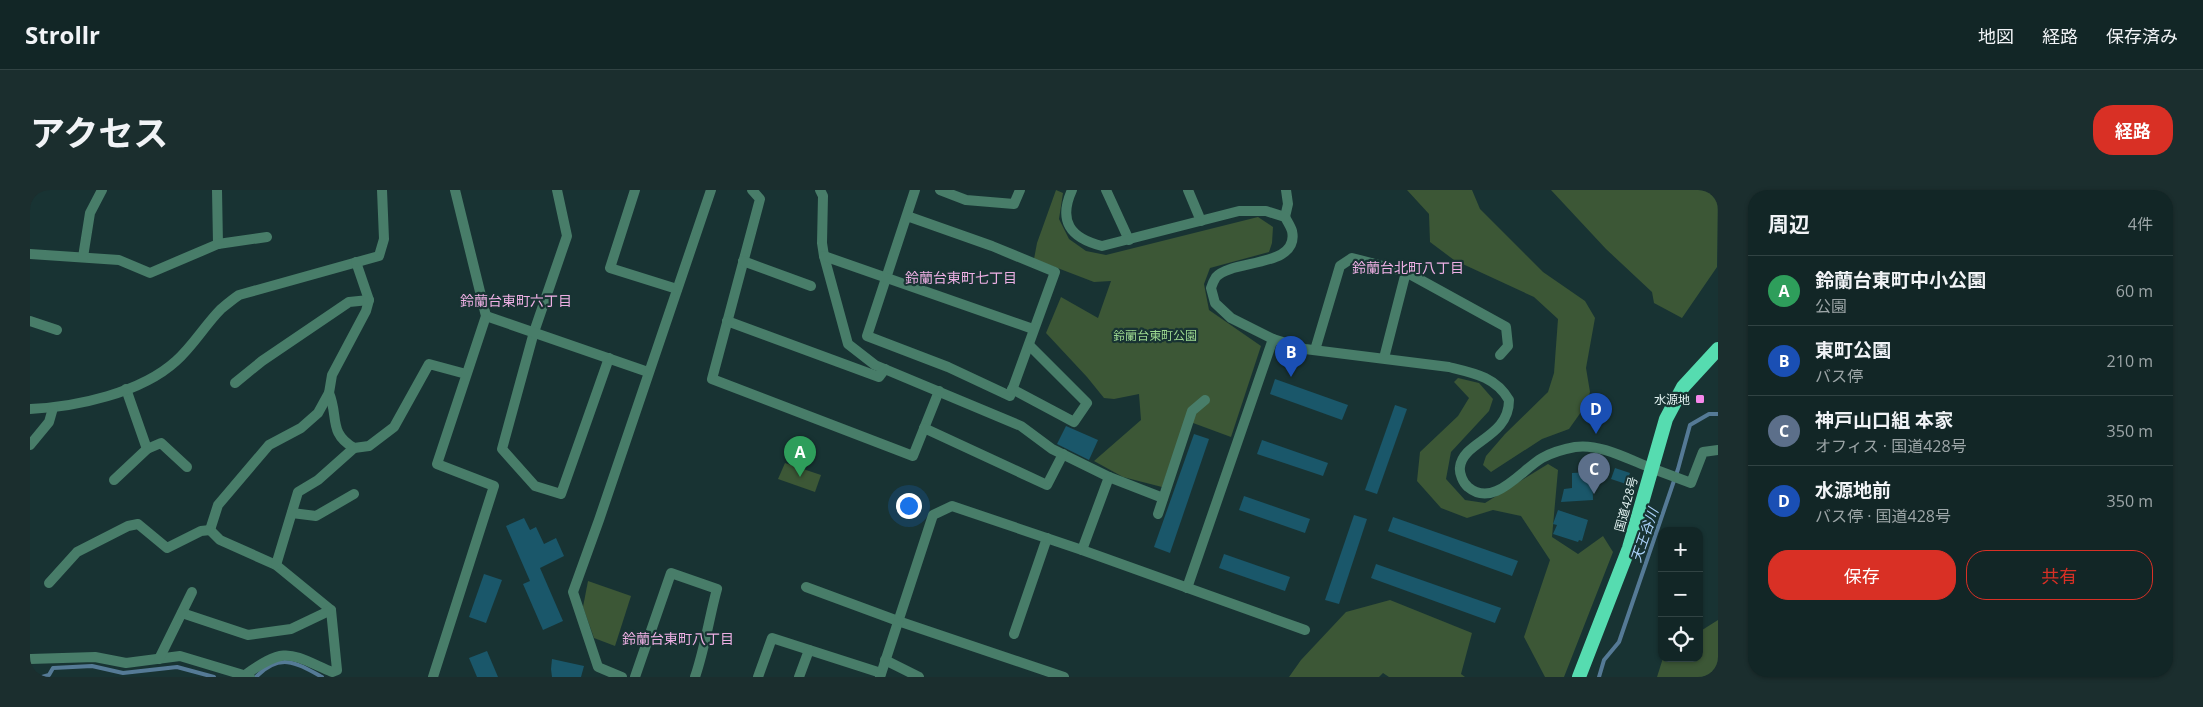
<!DOCTYPE html>
<html lang="ja">
<head>
<meta charset="utf-8">
<style>
	body { margin:0; font-family:"Open Sans","Noto Sans JP",sans-serif; background:#1b2e2e; color:#f1f3f6 }
	.controls { position:absolute; right:15px; bottom:15px; display:grid; overflow:hidden; border-radius:10px; box-shadow:0 1px 4px #0004 }
	.controls button { width:45px; height:45px; display:grid; place-items:center; padding:0; border:0; border-bottom:1px solid #314343; background:#122626; color:#f1f3f6; font:25px sans-serif }
	.you { position:absolute; left:878px; top:315px; width:18px; height:18px; margin:-12px; border:4px solid #fff; border-radius:50%; background:#1a73e8; box-shadow:0 0 0 8px #1a73e833 }
	.badge { display:grid; place-items:center; width:32px; height:32px; border-radius:50%; background:#d93025; color:#fff; font-size:16px; font-weight:700 }
	.pin { position:absolute; translate:-50% -41px; filter:drop-shadow(0 1px 2px #0008) }
	.pin::after { content:''; position:absolute; top:26px; width:18px; height:15px; background:inherit; clip-path:polygon(0 0,100% 0,50% 100%) }
	.list { margin:0; padding:0; list-style:none }
	h2 { display:flex; justify-content:space-between; align-items:center; height:65px; margin:0; padding:0 20px; font-size:21px }
	h2 small { font-size:16px; font-weight:400; color:#9ca5a7 }
	.list li { display:grid; grid-template-columns:32px 1fr auto; gap:15px; align-items:center; box-sizing:border-box; height:70px; padding:0 20px; border-top:1px solid #314343 }
	.list b { display:block; font-size:19px; white-space:nowrap }
	.list p { margin:0; font-size:16px; white-space:nowrap; color:#9ca5a7 }
	.list em { font-size:16px; font-style:normal; color:#9ca5a7 }
	.actions { display:flex; gap:10px; padding:15px 20px }
	.actions a { flex:1; padding:11px 0; border:1px solid #d93025; border-radius:20px; text-align:center; font-size:18px; color:#d93025 }
	.actions .main { background:#d93025; color:#fff }
	.icon { flex:none; width:28px; height:28px; fill:none; stroke:currentColor; stroke-width:2; stroke-linecap:round; stroke-linejoin:round }
	.map { position:relative; flex:none; width:1688px; height:487px; overflow:hidden; border-radius:20px }
	header { display:flex; align-items:center; gap:30px; box-sizing:border-box; height:70px; padding:0 25px; background:#122626; border-bottom:1px solid #314343 }
	header strong { font-size:24px }
	nav { display:flex; gap:28px; margin-inline-start:auto; font-size:18px }
	.intro { display:flex; align-items:center; justify-content:space-between; box-sizing:border-box; height:120px; padding:0 30px }
	h1 { margin:0; font-size:35px }
	.button { padding:12px 22px; border-radius:20px; background:#d93025; color:#fff; font-size:18px; font-weight:700 }
	main { display:flex; gap:30px; padding:0 30px }
	aside { flex:1; background:#122626; border-radius:20px; box-shadow:0 1px 4px #0004 }
	.map>svg:first-child { display:block }
	.green { fill:#3c5736 }
	.lines { fill:none; stroke-linecap:round; stroke-linejoin:round }
	.stream { stroke:#557a96; stroke-width:4 }
	.building { fill:#1a576a }
	.minor { stroke:#487d69; stroke-width:10 }
	.tertiary { stroke:#487d69; stroke-width:10 }
	.trunk { stroke:#56dcb0; stroke-width:14 }
	.poi-dot { fill:#f788ec; stroke:#183333; stroke-width:2 }
	.labels { text-anchor:middle; dominant-baseline:central; stroke-width:4.5; stroke-linejoin:round; paint-order:stroke }
	.park-label { font-size:12px; fill:#9cd890; stroke:#183333 }
	.poi-label { font-size:12px; fill:#e4f4f3; stroke:#183333; text-anchor:end }
	.street-label { font-size:12px; fill:#e4f4f3; stroke:#183333 }
	.neighbourhood-label { font-size:14px; fill:#eeb0e5; stroke:#183333 }
	.water-label { font-size:14px; font-style:italic; fill:#abd1f9; stroke:#183333 }
</style>
</head>
<body>
<header>
<strong>Strollr</strong>
<nav><a>地図</a><a>経路</a><a>保存済み</a></nav>
</header>
<div class="intro"><h1>アクセス</h1><a class="button">経路</a></div>
<main>
<div class="map">
<svg width="1688" height="487" viewBox="0 0 1688 487">
	<rect width="100%" height="100%" fill="#183333"/>
	<g class="green">
		<path d="M1026,0L1033,3L1029,29L1039,49L1056,61L1076,65L1228,27L1243,37L1242,53L1239,62L1180,78L1174,94L1179,120L1231,156L1201,247L1155,230L1132,297L1093,287L1064,271L1111,230L1109,204L1084,209L1074,208L1057,187L1016,143L1031,107L1068,128L1081,91L1064,92L1004,69L1007,53Z"/>
		<path d="M1377,0H1442L1450,19L1513,82L1555,111L1565,128L1556,178L1560,202L1556,215L1539,239L1512,249L1461,282L1453,275L1456,266L1475,244L1518,202L1524,183L1528,129L1504,107L1424,70L1400,52L1399,24Z"/>
		<path d="M1521,0H1688L1687,77L1652,128L1624,113L1622,102L1576,59Z"/>
		<path d="M1428,188L1449,193L1463,209L1459,221L1421,262L1416,289L1435,310L1455,313L1518,274L1528,280L1522,347L1548,364L1573,346L1583,362L1534,487H1515L1494,447L1520,370L1491,326L1463,320L1437,328L1411,318L1387,291L1390,262L1428,226L1439,208L1424,192Z"/>
		<path d="M755,273L791,285L785,302L748,289Z"/>
		<path d="M558,391L601,406L585,456L564,448L553,417Z"/>
		<path d="M1360,410L1442,443L1431,484L1435,487H1359L1353,483L1349,487H1259L1271,470L1316,422Z"/>
		<path d="M1688,430V487H1627L1633,468H1669V442Z"/>
	</g>
	<g class="lines">
		<g class="stream">
			<path d="M12,487L19,485L23,478L62,476L93,483L147,477L184,487"/>
			<path d="M226,487C250,462 267,473 292,487"/>
			<path d="M1569,487L1574,470L1589,452L1648,279L1660,235L1679,224H1688"/>
		</g>
	</g>
	<g class="building">
		<path d="M1245,189L1318,215L1312,230L1240,204Z"/>
		<path d="M1365,215L1377,219L1347,304L1335,300Z"/>
		<path d="M1036,236L1068,250L1059,270L1027,254Z"/>
		<path d="M1164,244L1179,249L1140,363L1124,357Z"/>
		<path d="M1232,250L1298,273L1293,286L1227,264Z"/>
		<path d="M1585,278L1600,283L1596,294L1581,289Z"/>
		<path d="M1562,282L1563,310L1531,312L1534,299L1542,298V283Z"/>
		<path d="M1214,306L1280,329L1275,343L1209,320Z"/>
		<path d="M1528,320L1558,330L1552,351L1549,350L1548,352L1523,344L1527,335L1523,334Z"/>
		<path d="M1324,325L1337,329L1309,414L1295,410Z"/>
		<path d="M1363,327L1488,371L1482,386L1358,341Z"/>
		<path d="M494,328L500,340L506,337L514,354L526,348L534,366L510,378L533,431L513,440L493,394L500,391L476,336Z"/>
		<path d="M1194,364L1260,387L1255,401L1189,378Z"/>
		<path d="M1346,374L1471,418L1465,433L1341,388Z"/>
		<path d="M454,384L472,390L456,433L439,427Z"/>
		<path d="M457,461L468,487H447L439,468Z"/>
		<path d="M522,469L554,476L551,487H522L521,479Z"/>
	</g>
	<g class="lines">
		<g class="minor">
			<path d="M187,0L188,54"/>
			<path d="M527,0L537,46L504,142L472,259L505,296L531,304L579,168"/>
			<path d="M605,0L580,78L647,99"/>
			<path d="M722,0L730,9L682,189L883,266L909,201"/>
			<path d="M790,0L793,6L792,53L794,66L818,154L845,175L991,236L1022,259L1079,287L1133,308"/>
			<path d="M910,0L936,10L984,14L990,0"/>
			<path d="M1076,0L1099,50"/>
			<path d="M1158,0L1171,31"/>
			<path d="M877,26L962,56L1025,82L980,206L918,177L837,146L885,0"/>
			<path d="M1255,27L1258,14L1256,0"/>
			<path d="M0,64L89,70L120,83L188,54L237,47"/>
			<path d="M794,66L1003,139"/>
			<path d="M53,67L60,23L72,0"/>
			<path d="M713,71L781,96"/>
			<path d="M456,126L618,182"/>
			<path d="M0,131L27,140"/>
			<path d="M697,131L849,187L855,179"/>
			<path d="M1285,160L1310,76L1322,68L1376,82L1476,137L1478,156L1470,165"/>
			<path d="M1354,168L1376,82"/>
			<path d="M205,193L232,171L319,112L339,110"/>
			<path d="M96,199L117,259"/>
			<path d="M982,199L1044,232L1057,213L999,155"/>
			<path d="M299,203C309,227 298,243 324,258L339,256L364,237L399,174L436,184"/>
			<path d="M0,219C46,217 111,203 146,171C163,156 175,135 191,119C197,114 203,109 209,105L349,66L354,49L352,0"/>
			<path d="M894,238L1017,295L1033,264"/>
			<path d="M0,255L19,232L23,218"/>
			<path d="M1621,278L1661,293L1673,262L1688,260"/>
			<path d="M84,290L117,259L131,253L157,277"/>
			<path d="M262,323L286,326L324,304"/>
			<path d="M1128,324L1162,221L1175,210"/>
			<path d="M180,340L188,315L239,255L271,238L288,223L299,203L302,185L336,121L339,110L326,72"/>
			<path d="M180,340L190,350L246,375L301,420L307,480L302,482C258,463 256,456 215,485"/>
			<path d="M1052,360L1079,287"/>
			<path d="M246,375L268,302L288,290L324,258"/>
			<path d="M19,393L47,362L98,336L108,334L137,358L171,341L180,340"/>
			<path d="M776,397L868,431L1034,487"/>
			<path d="M1157,398L1243,149"/>
			<path d="M152,423L218,445L261,439L301,420"/>
			<path d="M984,444L1017,348"/>
			<path d="M0,469L65,467L96,473L150,466L220,487"/>
			<path d="M129,469L162,402"/>
			<path d="M855,470L889,487"/>
			<path d="M403,487L464,296L407,274L456,126L425,0"/>
			<path d="M592,487L568,477L543,402L569,330L681,0"/>
			<path d="M605,487L641,383L687,399C679,428 675,458 665,487"/>
			<path d="M728,487L742,448L851,483"/>
			<path d="M769,487L779,460"/>
			<path d="M850,487L903,325L922,316L1052,360L1275,440"/>
		</g>
		<path class="tertiary" d="M1042,0C1028,31 1040,48 1072,56L1209,21H1236L1255,27C1257,31 1261,37 1262,41C1270,78 1202,69 1186,87C1184,90 1182,95 1181,98L1185,113L1201,128L1243,149L1275,159L1419,177C1444,183 1466,187 1479,210C1479,248 1433,251 1430,277C1429,283 1433,293 1438,297C1464,319 1491,280 1512,268C1521,263 1534,259 1545,257C1569,253 1598,269 1621,278"/>
		<path class="trunk" d="M1549,487L1599,358L1636,229L1653,197L1688,159"/>
	</g>
	<rect class="poi-dot" x="1665" y="204" width="10" height="10" rx="2.5"/>
	<g class="labels">
		<g class="park-label">
			<text x="1125" y="145">鈴蘭台東町公園</text>
		</g>
		<g class="poi-label">
			<text x="1660" y="209">水源地</text>
		</g>
		<g class="street-label">
			<text transform="translate(1596 314) rotate(-75)">国道428号</text>
		</g>
		<g class="neighbourhood-label">
			<text x="1378" y="77">鈴蘭台北町八丁目</text>
			<text x="931" y="87">鈴蘭台東町七丁目</text>
			<text x="486" y="110">鈴蘭台東町六丁目</text>
			<text x="648" y="448">鈴蘭台東町八丁目</text>
		</g>
		<g class="water-label">
			<text transform="translate(1614 345) rotate(-71)">天王谷川</text>
		</g>
	</g>
</svg>
<div class="controls">
<button>+</button>
<button>−</button>
<button><svg class="icon" aria-label="locate" viewBox="0 0 24 24"><circle cx="12" cy="12" r="6"/><path d="M12 2v4M12 18v4M2 12h4M18 12h4"/></svg></button>
</div>
<div class="you"></div>
<div class="pin badge" style="left:770px;top:287px;background:#2e9e5b">A</div>
<div class="pin badge" style="left:1261px;top:187px;background:#1a4fb4">B</div>
<div class="pin badge" style="left:1564px;top:304px;background:#5c6f8a">C</div>
<div class="pin badge" style="left:1566px;top:244px;background:#1a4fb4">D</div>
</div>
<aside>
<h2>周辺<small>4件</small></h2>
<ul class="list">
<li><span class="badge" style="background:#2e9e5b">A</span><div><b>鈴蘭台東町中小公園</b><p>公園</p></div><em>60 m</em></li>
<li><span class="badge" style="background:#1a4fb4">B</span><div><b>東町公園</b><p>バス停</p></div><em>210 m</em></li>
<li><span class="badge" style="background:#5c6f8a">C</span><div><b>神戸山口組 本家</b><p>オフィス · 国道428号</p></div><em>350 m</em></li>
<li><span class="badge" style="background:#1a4fb4">D</span><div><b>水源地前</b><p>バス停 · 国道428号</p></div><em>350 m</em></li>
</ul>
<div class="actions"><a class="main">保存</a><a>共有</a></div>
</aside>
</main>
</body>
</html>
